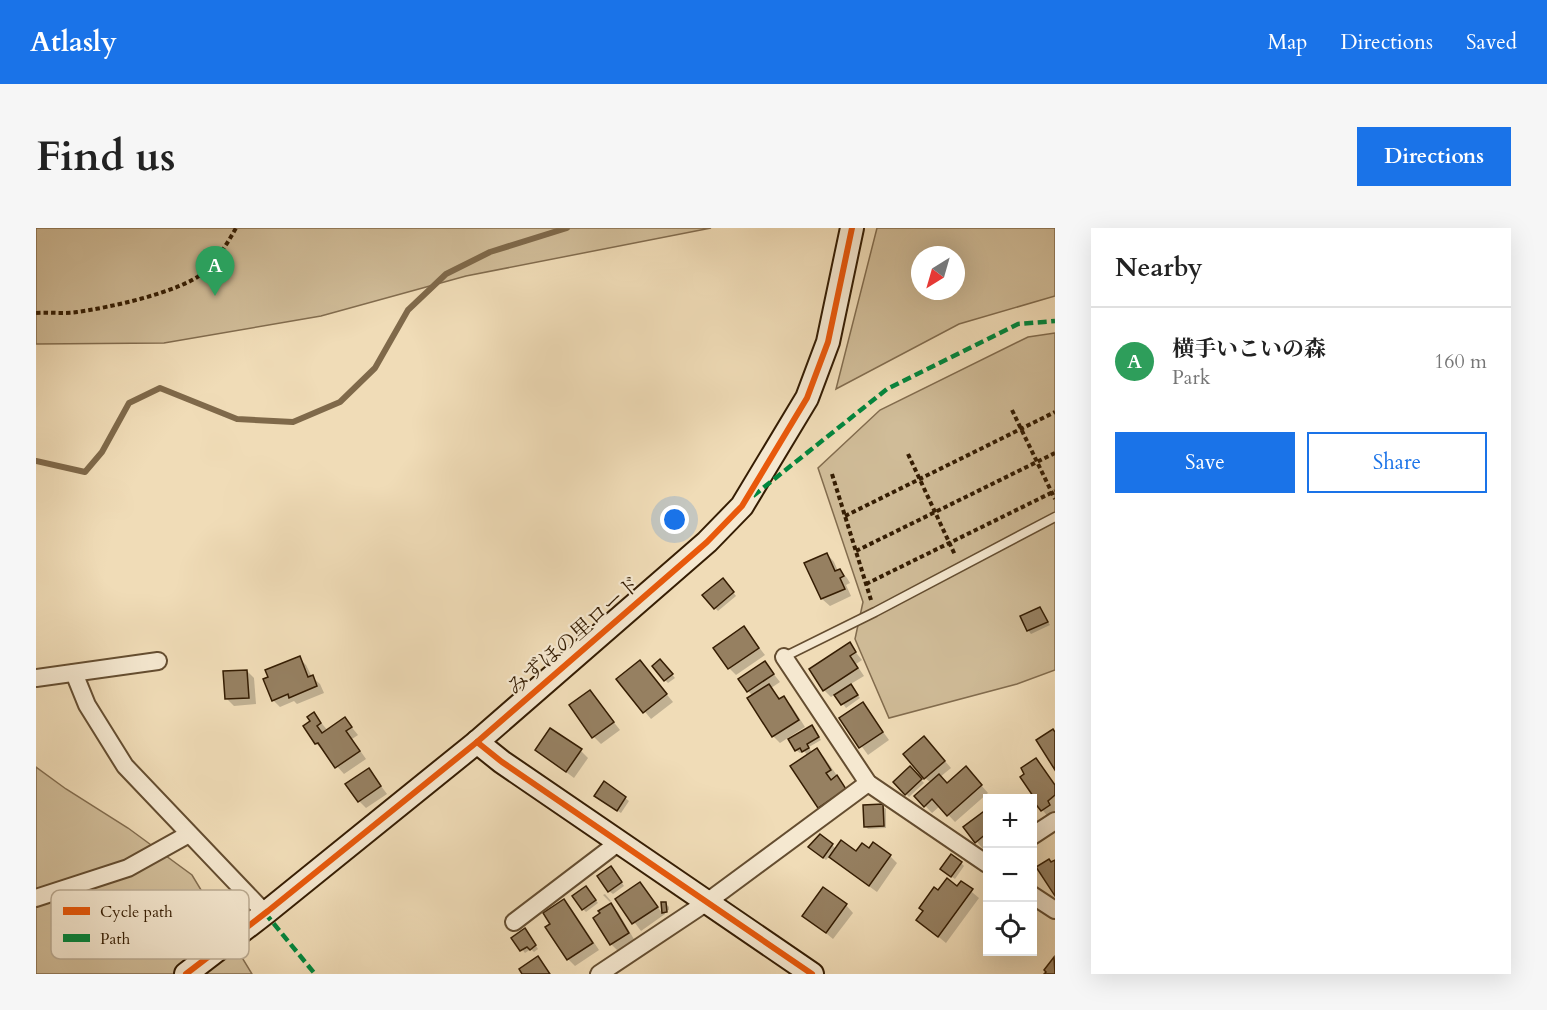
<!DOCTYPE html>
<html lang="en">
<head>
<meta charset="utf-8">
<style>
	body { margin:0; font-family:Cardo,"Noto Serif JP",serif; background:#f6f6f6; color:#222 }
	.controls { position:absolute; right:18px; bottom:18px; display:grid; overflow:hidden; border-radius:0px; box-shadow:0 6px 24px #0002 }
	.controls button { width:54px; height:54px; display:grid; place-items:center; padding:0; border:0; border-bottom:2px solid #e0e0e0; background:#fff; color:#222; font:30px sans-serif }
	.compass { position:absolute; left:875px; top:18px; width:54px; height:54px; border-radius:50%; background:#fff; box-shadow:0 6px 24px #0002; rotate:217deg }
	.you { position:absolute; left:639px; top:292px; width:21px; height:21px; margin:-15px; border:4px solid #fff; border-radius:50%; background:#1a73e8; box-shadow:0 0 0 9px #1a73e833 }
	.badge { display:grid; place-items:center; width:39px; height:39px; border-radius:50%; background:#1a73e8; color:#fff; font-size:20px; font-weight:700 }
	.pin { position:absolute; translate:-50% -50px; filter:drop-shadow(0 2px 3px #0008) }
	.pin::after { content:''; position:absolute; top:32px; width:21px; height:18px; background:inherit; clip-path:polygon(0 0,100% 0,50% 100%) }
	.list { margin:0; padding:0; list-style:none }
	h2 { display:flex; justify-content:space-between; align-items:center; height:78px; margin:0; padding:0 24px; font-size:26px }
	h2 small { font-size:20px; font-weight:400; color:#767676 }
	.list li { display:grid; grid-template-columns:39px 1fr auto; gap:18px; align-items:center; box-sizing:border-box; height:108px; padding:0 24px; border-top:2px solid #e0e0e0 }
	.list b { display:block; font-size:22px; white-space:nowrap }
	.list p { margin:0; font-size:20px; white-space:nowrap; color:#767676 }
	.list em { font-size:20px; font-style:normal; color:#767676 }
	.actions { display:flex; gap:12px; padding:18px 24px }
	.actions a { flex:1; padding:14px 0; border:2px solid #1a73e8; border-radius:0px; text-align:center; font-size:21px; color:#1a73e8 }
	.actions .main { background:#1a73e8; color:#fff }
	.icon { flex:none; width:33px; height:33px; fill:none; stroke:currentColor; stroke-width:2; stroke-linecap:round; stroke-linejoin:round }
	.map { position:relative; flex:none; width:1019px; height:746px; overflow:hidden; border-radius:0px }
	header { display:flex; align-items:center; gap:36px; box-sizing:border-box; height:84px; padding:0 30px; background:#1a73e8; color:#fff }
	header strong { font-size:28px }
	nav { display:flex; gap:33px; margin-inline-start:auto; font-size:21px }
	.intro { display:flex; align-items:center; justify-content:space-between; box-sizing:border-box; height:144px; padding:0 36px }
	h1 { margin:0; font-size:42px }
	.button { padding:15px 27px; border-radius:0px; background:#1a73e8; color:#fff; font-size:21px; font-weight:700 }
	main { display:flex; gap:36px; padding:0 36px }
	aside { flex:1; background:#fff; border-radius:0px; box-shadow:0 6px 24px #0002 }
	.map>svg:first-child { display:block }
	.green { fill:#d0bc98; stroke:#826c4e; stroke-width:1.5; fill-rule:evenodd }
	.shadow { fill:#0003 }
	.lines { fill:none; stroke-linecap:round; stroke-linejoin:round }
	.stream { stroke:#7f694a; stroke-width:6 }
	.building { fill:#968061; stroke:#351d03; stroke-width:1.5 }
	.lane-casing { stroke:#644d30; stroke-width:11 }
	.street-casing { stroke:#644d30; stroke-width:20 }
	.secondary-casing { stroke:#351d03; stroke-width:26 }
	.path { stroke:#351d03; stroke-width:4; stroke-dasharray:4.5 3; stroke-linecap:butt }
	.lane { stroke:#f5e8d0; stroke-width:8 }
	.street { stroke:#f5e8d0; stroke-width:16 }
	.secondary { stroke:#f5e8d0; stroke-width:22 }
	.quiet { stroke:#00873e; stroke-width:4.5; stroke-dasharray:9 4.5; stroke-linecap:butt }
	.cycleway-casing { stroke:#f5e8d0; stroke-width:10 }
	.cycleway { stroke:#e8590c; stroke-width:6 }
	.labels { text-anchor:middle; dominant-baseline:central; stroke-width:4.5; stroke-linejoin:round; paint-order:stroke }
	.street-label { font-size:21px; fill:#351d03; stroke:#f5e8d0 }
	.key { fill:#f5e8d0; stroke:#bbab92; stroke-width:1.5 }
	.key-label { font-size:16px; fill:#351d03 }
</style>
</head>
<body>
<header>
<strong>Atlasly</strong>
<nav><a>Map</a><a>Directions</a><a>Saved</a></nav>
</header>
<div class="intro"><h1>Find us</h1><a class="button">Directions</a></div>
<main>
<div class="map">
<svg width="1019" height="746" viewBox="0 0 1019 746">
	<rect width="100%" height="100%" fill="#f0dcb7"/>
	<filter id="stains"><feTurbulence type="fractalNoise" baseFrequency=".00333" numOctaves="4"/><feColorMatrix values="0 0 0 0 .2 0 0 0 0 .09 0 0 0 0 .02 0 0 0 .5 -.17"/></filter>
	<radialGradient id="worn" r=".72"><stop offset=".6" stop-color="#630" stop-opacity="0"/><stop offset="1" stop-color="#630" stop-opacity=".3"/></radialGradient>
	<g class="green">
		<path d="M0,0H675L430,48L285,88L128,115L0,116Z"/>
		<path d="M841,0H1019V68L923,96L800,161ZM884,27H920V63H884Z"/>
		<path d="M1019,105V442L981,456L853,490L819,411L827,374L782,240L844,182L992,109Z"/>
		<path d="M0,539L30,561L92,600L156,647L216,746H0Z"/>
	</g>
	<g class="shadow">
		<path d="M791,326L798,334L802,343L804,342L811,350L814,355L810,357L815,368L794,378L786,371L770,336Z"/>
		<path d="M690,355L700,368L682,383L679,380Z"/>
		<path d="M1004,381L1014,397L995,406L992,402Z"/>
		<path d="M708,400L729,427L700,447L693,440Z"/>
		<path d="M813,416L826,432L820,436L828,448L813,457L824,470L810,480L800,466L795,469L788,462Z"/>
		<path d="M263,430L270,437L276,449L284,456L288,465L261,476L258,473L244,479L237,472Z"/>
		<path d="M604,434L637,474L615,491L582,451Z"/>
		<path d="M729,435L744,454L735,460L745,472L748,470L755,477L769,499L744,515L737,508L717,468L712,463Z"/>
		<path d="M627,436L639,450L632,455L629,452Z"/>
		<path d="M211,443L218,450L220,476L198,478L190,470Z"/>
		<path d="M554,464L584,502L565,516L558,509Z"/>
		<path d="M827,476L853,512L832,527L805,490Z"/>
		<path d="M278,486L292,503L309,491L322,507L316,511L330,531L308,546L280,515L276,494Z"/>
		<path d="M779,502L785,512L773,519L776,525L781,522L788,529L816,569L790,586L783,579L772,528L768,523L764,525L760,522Z"/>
		<path d="M895,517L915,540L904,549L912,557L937,548L952,565L919,594L904,578L896,585L880,568L895,555L889,550Z"/>
		<path d="M501,522L545,523L552,530L538,550Z"/>
		<path d="M1000,532L1019,556V586L1013,590L997,570Z"/>
		<path d="M874,540L888,555L873,569L859,554Z"/>
		<path d="M333,542L351,566L330,580L323,573Z"/>
		<path d="M589,570L593,573L585,585L563,571Z"/>
		<path d="M846,578L850,581V600L832,601L829,598Z"/>
		<path d="M951,583V617L947,621L929,599Z"/>
		<path d="M796,617L800,621L821,625L833,622L854,628L861,635L841,664L802,636L794,628L790,632L777,622Z"/>
		<path d="M925,635L928,638L919,651L909,644Z"/>
		<path d="M578,643L588,658L577,666L573,663Z"/>
		<path d="M925,655L943,670L910,715L882,692L903,664L921,660Z"/>
		<path d="M604,656L627,686L626,676L629,675L633,679V682L628,683L629,686L605,703L581,671Z"/>
		<path d="M553,663L562,675L550,684L547,681Z"/>
		<path d="M569,666L575,673L574,674L567,667Z"/>
		<path d="M528,673L535,680L563,722L539,738L532,731L516,696Z"/>
		<path d="M574,677L582,684L599,713L582,723L575,716Z"/>
		<path d="M810,677L817,685L797,711L768,687Z"/>
		<path d="M492,705L502,721L498,724L495,721L489,725L477,710Z"/>
	</g>
	<g class="lines">
		<path class="stream" d="M0,233L49,244L66,224L93,175L124,160L201,191L257,194L304,174L339,140L372,82L410,46L454,24L531,0"/>
	</g>
	<g class="building">
		<path d="M791,325L799,343L804,341L808,348L804,350L809,361L785,371L768,335Z"/>
		<path d="M687,350L698,364L678,381L666,367Z"/>
		<path d="M1004,379L1012,394L991,403L984,388Z"/>
		<path d="M708,398L723,420L692,441L677,420Z"/>
		<path d="M814,414L820,424L814,428L822,440L787,463L773,441Z"/>
		<path d="M264,428L272,449L277,447L281,458L253,470L252,466L236,473L227,451L232,449L229,442Z"/>
		<path d="M624,431L637,446L628,453L616,438Z"/>
		<path d="M604,432L631,466L607,485L580,451Z"/>
		<path d="M729,433L738,446L711,464L702,451Z"/>
		<path d="M211,442L213,470L189,471L187,443Z"/>
		<path d="M733,456L743,471L748,468L763,492L736,509L711,470Z"/>
		<path d="M815,456L822,467L805,477L798,467Z"/>
		<path d="M554,462L578,494L556,510L533,477Z"/>
		<path d="M827,474L847,504L823,520L803,490Z"/>
		<path d="M278,484L285,495L281,498L286,505L309,489L316,499L310,503L324,523L299,540L282,515L279,516L267,498L274,493L271,489Z"/>
		<path d="M776,497L783,509L771,516L773,520L766,524L764,520L759,523L752,511Z"/>
		<path d="M514,500L546,521L530,544L499,522Z"/>
		<path d="M1017,501L1019,504V542L1000,512Z"/>
		<path d="M888,508L909,533L888,551L867,526Z"/>
		<path d="M781,520L795,542L790,545L795,552L801,547L810,561L782,580L754,538Z"/>
		<path d="M1000,530L1019,557V567L1012,573L1014,577L1005,583L995,570L997,568L984,549L988,546L985,540Z"/>
		<path d="M874,538L886,551L869,567L857,554Z"/>
		<path d="M930,538L946,557L911,588L896,571L888,579L878,568L903,546L911,555Z"/>
		<path d="M333,540L345,558L322,574L309,556Z"/>
		<path d="M568,553L590,569L581,583L558,568Z"/>
		<path d="M847,576L848,598L828,599L827,577Z"/>
		<path d="M951,581V605L939,615L927,599Z"/>
		<path d="M784,606L797,616L787,630L772,619Z"/>
		<path d="M805,612L820,623L826,615L833,620L837,614L855,627L833,658L793,629Z"/>
		<path d="M915,626L926,634L915,649L904,641Z"/>
		<path d="M1013,631L1015,634L1019,632V668L1000,639Z"/>
		<path d="M575,638L586,654L572,664L561,648Z"/>
		<path d="M911,650L921,658L925,653L937,661L902,709L880,692L887,683L883,680L898,659L902,662Z"/>
		<path d="M604,654L622,679L596,696L579,671Z"/>
		<path d="M550,658L560,672L546,682L536,668Z"/>
		<path d="M787,659L811,676L790,705L766,688Z"/>
		<path d="M528,671L557,715L531,732L509,699L514,696L507,685Z"/>
		<path d="M625,674H630L631,684L626,685Z"/>
		<path d="M575,675L593,705L574,717L557,690L564,685L562,683Z"/>
		<path d="M489,700L500,717L494,722L491,719L484,723L475,710Z"/>
		<path d="M502,728L514,746H486L483,741Z"/>
		<path d="M1018,729L1019,746H1008L1010,744L1008,742Z"/>
	</g>
	<g class="lines">
		<defs>
			<path id="lane" d="M748,429L839,384L1019,289"/>
			<g id="street">
				<path d="M748,429L832,555L951,636"/>
				<path d="M38,445L51,477L89,538L229,685"/>
				<path d="M0,450L122,433"/>
				<path d="M996,608L1019,593"/>
				<path d="M996,667L1019,682"/>
				<path d="M0,670L92,640L153,606"/>
				<path d="M478,694L583,614"/>
				<path d="M563,746L671,674L832,555"/>
			</g>
			<g id="secondary">
				<path d="M441,514L466,534L776,746"/>
				<path d="M150,746L232,683L441,514L671,314L706,278L771,170L792,114L816,0"/>
			</g>
		</defs>
		<use href="#lane" class="lane-casing"/>
		<use href="#street" class="street-casing"/>
		<use href="#secondary" class="secondary-casing"/>
		<g class="path">
			<path d="M0,85C14,84 28,86 41,84C71,80 146,64 168,44C181,32 191,16 200,0"/>
			<path d="M976,182L1019,271"/>
			<path d="M872,226L919,327"/>
			<path d="M796,246L835,372"/>
			<path d="M809,288L1019,184"/>
			<path d="M820,323L1019,225"/>
			<path d="M830,356L1019,263"/>
		</g>
		<use href="#lane" class="lane"/>
		<use href="#street" class="street"/>
		<use href="#secondary" class="secondary"/>
		<g class="quiet">
			<path d="M717,268L851,161L982,96L1019,93"/>
			<path d="M229,685L279,746"/>
		</g>
		<defs>
			<g id="cycleway">
				<path d="M441,514L466,534L776,746"/>
				<path d="M150,746L232,683L441,514L671,314L706,278L771,170L792,114L816,0"/>
			</g>
		</defs>
		<use href="#cycleway" class="cycleway-casing"/>
		<use href="#cycleway" class="cycleway"/>
	</g>
	<g class="labels">
		<g class="street-label">
			<text transform="translate(538 408) rotate(-41)">みずほの里ロード</text>
		</g>
	</g>
	<rect x="15" y="662" width="198" height="69" rx="9" class="key"/>
	<rect x="27" y="679" width="27" height="8" fill="#e8590c"/>
	<rect x="27" y="706" width="27" height="8" fill="#00873e"/>
	<g class="key-label">
		<text x="64" y="689">Cycle path</text>
		<text x="64" y="716">Path</text>
	</g>
	<rect width="100%" height="100%" filter="url(#stains)"/>
	<rect width="100%" height="100%" fill="url(#worn)"/>
</svg>
<div class="controls">
<button>+</button>
<button>−</button>
<button><svg class="icon" aria-label="locate" viewBox="0 0 24 24"><circle cx="12" cy="12" r="6"/><path d="M12 2v4M12 18v4M2 12h4M18 12h4"/></svg></button>
</div>
<svg class="compass" viewBox="-18 -18 36 36"><path d="M0-13l5 13h-10z" fill="#e53935"/><path d="M0 13l5-13h-10z" fill="#767676"/></svg>
<div class="you"></div>
<div class="pin badge" style="left:179px;top:68px;background:#2e9e5b">A</div>
</div>
<aside>
<h2>Nearby<small></small></h2>
<ul class="list">
<li><span class="badge" style="background:#2e9e5b">A</span><div><b>横手いこいの森</b><p>Park</p></div><em>160 m</em></li>
</ul>
<div class="actions"><a class="main">Save</a><a>Share</a></div>
</aside>
</main>
</body>
</html>
